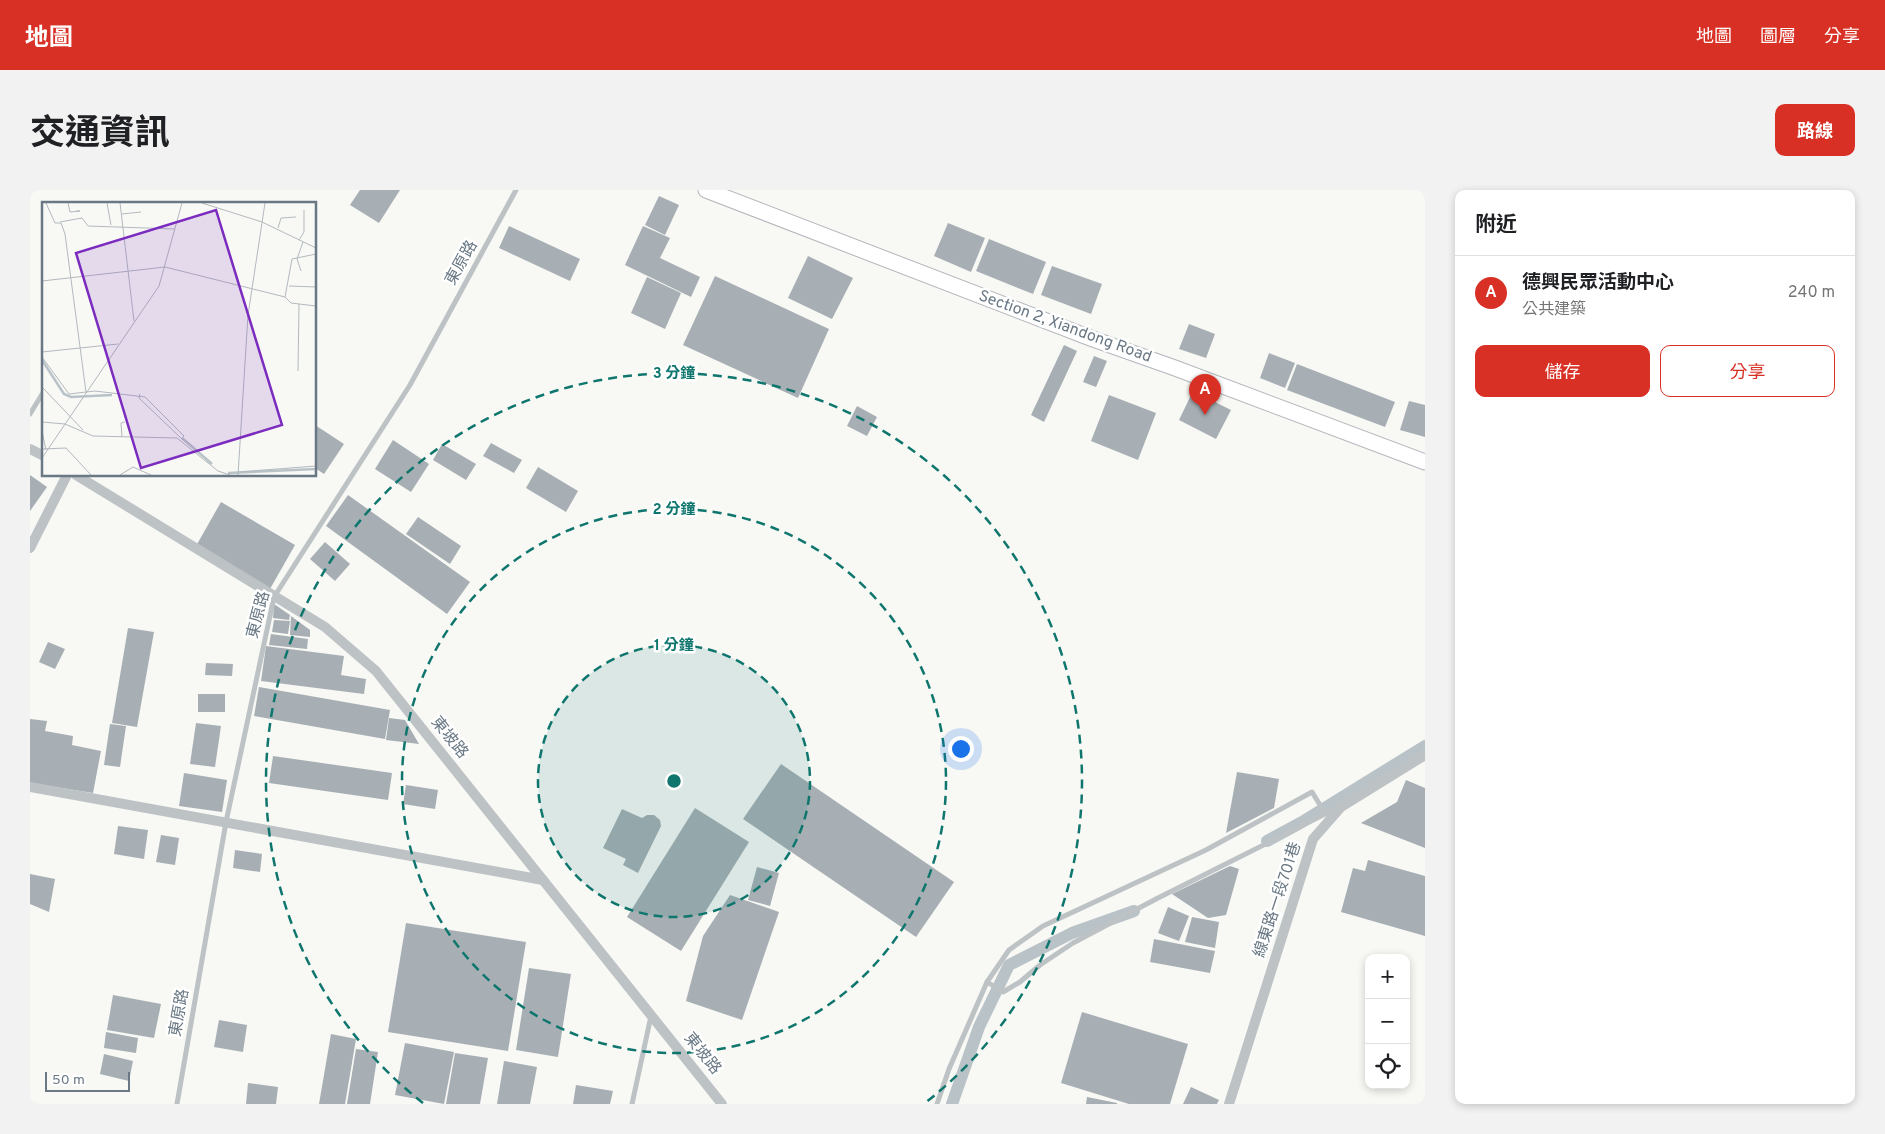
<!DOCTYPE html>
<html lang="zh-TW">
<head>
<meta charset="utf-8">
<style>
	body { margin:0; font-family:Overpass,"Noto Sans TC",sans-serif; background:#f2f2f2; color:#202124 }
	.controls { position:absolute; right:15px; bottom:15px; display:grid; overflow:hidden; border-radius:10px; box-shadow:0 2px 8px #0003 }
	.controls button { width:45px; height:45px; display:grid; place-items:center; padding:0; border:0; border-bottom:1px solid #e0e0e0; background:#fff; color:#202124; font:25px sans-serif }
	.scale { position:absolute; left:15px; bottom:12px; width:85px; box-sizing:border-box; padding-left:5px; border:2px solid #697884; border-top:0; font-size:14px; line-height:18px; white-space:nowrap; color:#697884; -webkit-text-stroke:4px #fff; paint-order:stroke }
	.you { position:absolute; left:930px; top:558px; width:18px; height:18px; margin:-12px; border:4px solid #fff; border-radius:50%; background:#1a73e8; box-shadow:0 0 0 8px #1a73e833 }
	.badge { display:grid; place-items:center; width:32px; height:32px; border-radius:50%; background:#d93025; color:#fff; font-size:16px; font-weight:700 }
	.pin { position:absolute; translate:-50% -41px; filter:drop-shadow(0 1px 2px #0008) }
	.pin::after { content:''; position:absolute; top:26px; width:18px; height:15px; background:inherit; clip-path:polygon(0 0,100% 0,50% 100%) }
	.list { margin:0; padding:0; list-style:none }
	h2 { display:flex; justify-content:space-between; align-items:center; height:65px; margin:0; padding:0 20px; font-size:21px }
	h2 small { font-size:16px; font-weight:400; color:#757577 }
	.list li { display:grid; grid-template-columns:32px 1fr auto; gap:15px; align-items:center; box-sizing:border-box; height:75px; padding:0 20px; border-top:1px solid #e0e0e0 }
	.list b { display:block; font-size:19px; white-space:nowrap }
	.list p { margin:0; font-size:16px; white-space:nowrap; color:#757577 }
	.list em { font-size:16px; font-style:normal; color:#757577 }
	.actions { display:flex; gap:10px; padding:15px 20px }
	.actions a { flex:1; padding:11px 0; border:1px solid #d93025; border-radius:10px; text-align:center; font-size:18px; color:#d93025 }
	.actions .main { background:#d93025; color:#fff }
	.icon { flex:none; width:28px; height:28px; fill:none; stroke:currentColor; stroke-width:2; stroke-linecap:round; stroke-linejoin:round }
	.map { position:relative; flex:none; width:1395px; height:914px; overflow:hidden; border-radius:10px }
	header { display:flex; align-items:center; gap:30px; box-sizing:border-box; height:70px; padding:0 25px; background:#d93025; color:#fff }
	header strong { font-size:24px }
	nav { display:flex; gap:28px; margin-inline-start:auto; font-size:18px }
	.intro { display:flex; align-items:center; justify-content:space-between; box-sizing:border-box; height:120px; padding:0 30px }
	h1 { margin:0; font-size:35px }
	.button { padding:12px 22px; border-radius:10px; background:#d93025; color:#fff; font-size:18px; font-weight:700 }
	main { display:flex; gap:30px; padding:0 30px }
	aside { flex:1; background:#fff; border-radius:10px; box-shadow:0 2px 8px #0003 }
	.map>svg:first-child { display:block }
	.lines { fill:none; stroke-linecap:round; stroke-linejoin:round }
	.canal { stroke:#b9c3c7; stroke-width:12 }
	.building { fill:#a7afb4 }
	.secondary-casing { stroke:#b2b7bc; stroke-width:17 }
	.service { stroke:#bdc2c5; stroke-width:5 }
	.minor { stroke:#bdc2c5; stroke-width:10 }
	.secondary { stroke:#fff; stroke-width:15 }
	.ring { fill:none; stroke:#0f766e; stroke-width:2.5; stroke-dasharray:9 6 }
	.labels { text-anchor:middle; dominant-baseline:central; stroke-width:5; stroke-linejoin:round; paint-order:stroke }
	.street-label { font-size:16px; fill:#697884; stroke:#fff }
	.inset-river { fill:none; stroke:#b9c3c7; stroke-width:2.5 }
	.inset-road { fill:none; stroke:#b2b9be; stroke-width:1 }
	.view { fill:#7b2cbf; fill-opacity:0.15; stroke:#7b2cbf; stroke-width:2.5 }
	.inset-edge { fill:none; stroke:#697884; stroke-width:2.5 }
	.centre { fill:#0f766e; stroke:#fff; stroke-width:2.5 }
	.ring-label { font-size:15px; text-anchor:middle; font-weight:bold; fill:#0f766e; stroke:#fff; stroke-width:5; stroke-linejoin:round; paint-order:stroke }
</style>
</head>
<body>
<header>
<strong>地圖</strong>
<nav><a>地圖</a><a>圖層</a><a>分享</a></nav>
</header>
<div class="intro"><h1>交通資訊</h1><a class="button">路線</a></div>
<main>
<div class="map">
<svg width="1395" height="914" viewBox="0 0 1395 914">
	<rect width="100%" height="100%" fill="#f8f8f5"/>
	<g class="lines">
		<g class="canal">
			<path d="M1237,651L1272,632L1395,556"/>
			<path d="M922,914L949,837L979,775L1042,743L1104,721"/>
		</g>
	</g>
	<g class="building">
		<path d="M330,0H370L349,33L320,15Z"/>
		<path d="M629,6L649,15L635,45L615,35Z"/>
		<path d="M918,33L955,48L941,82L904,66Z"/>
		<path d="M479,36L550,69L540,91L469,58Z"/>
		<path d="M613,36L640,48L630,68L670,87L661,107L595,75Z"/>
		<path d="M959,49L1016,72L1003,104L946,81Z"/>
		<path d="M778,66L823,88L802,129L758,108Z"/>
		<path d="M1022,76L1072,94L1061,124L1011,105Z"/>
		<path d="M685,86L799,139L768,208L653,155Z"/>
		<path d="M617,87L651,103L635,139L601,123Z"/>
		<path d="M1159,134L1185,144L1176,168L1149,159Z"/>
		<path d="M1034,155L1047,161L1014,232L1001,225Z"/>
		<path d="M1239,163L1265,173L1255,198L1230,188Z"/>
		<path d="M1064,166L1077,171L1066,197L1053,192Z"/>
		<path d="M1267,174L1365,212L1355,237L1257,200Z"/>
		<path d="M1163,201L1201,220L1186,249L1149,230Z"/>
		<path d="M1079,205L1126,223L1108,270L1061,251Z"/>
		<path d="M1379,211L1395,215V247L1370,240Z"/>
		<path d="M827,216L847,227L837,246L817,236Z"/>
		<path d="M285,235L314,254L294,284L285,278Z"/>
		<path d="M363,250L399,274L381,302L345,279Z"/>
		<path d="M461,253L492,270L484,283L453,266Z"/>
		<path d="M412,254L446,274L436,290L403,270Z"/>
		<path d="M508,277L548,301L536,322L496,298Z"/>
		<path d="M0,285L17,297L0,321Z"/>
		<path d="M318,305L440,392L417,424L296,336Z"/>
		<path d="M191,312L265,355L240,399L166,356Z"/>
		<path d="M388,327L431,356L420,374L376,344Z"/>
		<path d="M295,352L320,374L305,391L280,369Z"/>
		<path d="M244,414L260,425L259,430L243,428Z"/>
		<path d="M261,426L280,440V447L260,445Z"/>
		<path d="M244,430L260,431L258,444L242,442Z"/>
		<path d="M98,438L124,442L107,537L82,533Z"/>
		<path d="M241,444L278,449L277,459L239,455Z"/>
		<path d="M18,452L35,459L25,479L9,472Z"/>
		<path d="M236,456L314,466L311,485L336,489L334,504L231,491Z"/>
		<path d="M176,473L203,474L202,486L175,485Z"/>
		<path d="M229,497L360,520L355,549L224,526Z"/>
		<rect x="168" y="504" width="27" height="18"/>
		<path d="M359,528L375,530L389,554L356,550Z"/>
		<path d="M0,529L17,531L15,541L43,546L42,555L71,561L63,603L0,593Z"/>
		<path d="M166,533L191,536L185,577L160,574Z"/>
		<path d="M80,534L96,536L90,577L74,575Z"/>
		<path d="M243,566L362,583L358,610L239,593Z"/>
		<path d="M751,574L924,692L886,747L713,629Z"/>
		<path d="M1207,582L1249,589L1244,618L1196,643Z"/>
		<path d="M154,583L197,590L192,622L149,616Z"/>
		<path d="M1376,590L1395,598V658L1331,633L1367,612Z"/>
		<path d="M376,595L408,600L405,619L373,614Z"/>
		<path d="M665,618L719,652L651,761L597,727Z"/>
		<path d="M592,619L612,628L617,625H624L630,630L631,636L608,683L593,675L596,669L573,658Z"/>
		<path d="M88,636L118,640L114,669L84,664Z"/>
		<path d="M131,645L149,648L145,675L126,672Z"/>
		<path d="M205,660L232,664L230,682L203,678Z"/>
		<path d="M1338,670L1395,686V746L1311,722L1323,678L1335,681Z"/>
		<path d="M1200,676L1209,679L1196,725L1178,728L1142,704Z"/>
		<path d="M727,677L749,683L740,716L718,710Z"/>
		<path d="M0,684L25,689L19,722L0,714Z"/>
		<path d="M700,705L749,722L712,830L656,811L673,746Z"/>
		<path d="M1138,717L1159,726L1149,751L1128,743Z"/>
		<path d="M1162,727L1189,732L1185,758L1155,752Z"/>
		<path d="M376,733L496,752L478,861L358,842Z"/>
		<path d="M1124,749L1185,761L1180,783L1120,772Z"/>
		<path d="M499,778L541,784L528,867L486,860Z"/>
		<path d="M83,805L131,814L124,848L77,840Z"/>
		<path d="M1052,822L1158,854L1140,914H1099L1031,893Z"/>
		<path d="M189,830L217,835L213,862L184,857Z"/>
		<path d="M76,842L108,848L106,863L74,858Z"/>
		<path d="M301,844L326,849L315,914H289Z"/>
		<path d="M375,853L424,862L414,914L365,905Z"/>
		<path d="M326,859L348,862L340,914H317Z"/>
		<path d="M425,863L458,868L450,914H416Z"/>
		<path d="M74,864L103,871L99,891L70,884Z"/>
		<path d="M474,871L507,877L500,914H467Z"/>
		<path d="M218,893L248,897L246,914H216Z"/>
		<path d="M546,895L583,901L580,914H543Z"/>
		<path d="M1161,897L1189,910L1187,914H1153Z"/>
		<path d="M1057,907L1087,913V914H1056Z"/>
	</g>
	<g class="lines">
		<defs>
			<path id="secondary" d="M676,0L1063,149L1145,178L1395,272"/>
		</defs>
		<use href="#secondary" class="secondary-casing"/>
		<g class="service">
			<path d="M0,224L14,201"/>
			<path d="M957,792L973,802L990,792L1010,775L1043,753L1126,709L1305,619"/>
			<path d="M147,914L196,632L244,407L380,195L486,0"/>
			<path d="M602,914L621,826"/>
			<path d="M907,914L919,879L957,792L979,760L1013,736L1176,660L1282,602L1295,623"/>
		</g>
		<g class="minor">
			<path d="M0,259L14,266"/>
			<path d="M46,285L295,437L346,481L692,914"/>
			<path d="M0,358L37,285"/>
			<path d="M0,597L513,690"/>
			<path d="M1199,914L1283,649L1311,617L1395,565"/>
		</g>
		<use href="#secondary" class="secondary"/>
	</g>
	<circle cx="644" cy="591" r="136" fill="#0f766e" fill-opacity=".12"/>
	<g class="ring">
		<circle cx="644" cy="591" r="136"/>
		<circle cx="644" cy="591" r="272"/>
		<path d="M393 913A408 408 0 1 1 895 913"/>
	</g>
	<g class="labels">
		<g class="street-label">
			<text transform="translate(432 73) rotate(-61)">東原路</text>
			<text transform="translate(1035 137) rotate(20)">Section 2, Xiandong Road</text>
			<text transform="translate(229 425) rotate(-75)">東原路</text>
			<text transform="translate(419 548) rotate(51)">東坡路</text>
			<text transform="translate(1248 710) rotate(-72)">線東路一段701巷</text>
			<text transform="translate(150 823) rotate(-80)">東原路</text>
			<text transform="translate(672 864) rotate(51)">東坡路</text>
		</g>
	</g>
	<g transform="translate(12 12)">
		<rect width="274" height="274" fill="#f8f8f5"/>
		<path class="inset-river" d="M0,158L22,192L29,195L70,193M140,236L170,262M186,271L274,267"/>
		<path class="inset-road" d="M4,1L13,21H19L23,32L44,190M26,1L28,10L38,9H34M65,1L69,23M78,1L92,119M160,1L220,20M80,12L99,10M18,20L40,16L46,24L133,27M220,20L274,46M236,26L239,16L254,15M257,38L262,30V8M274,52L250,57L243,95L249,101L274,104M259,69L255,57L261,40M0,79L123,65L243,95M247,84L274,85M0,150L76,142M0,155L27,192L53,189L103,195L142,234L139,237M256,169L257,102M0,185L41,228M98,192L97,196L141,238M0,220L23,222L51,234L135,236L176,269L188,273M0,229L4,248M80,235L79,221L83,220M0,247L24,246L49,273M0,256L117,84L140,1M196,270L274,264M78,273L91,265L109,273M196,273L206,113L223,1"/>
		<path class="view" d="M174,8L240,223L99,266L34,51Z"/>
		<rect width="274" height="274" class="inset-edge"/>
	</g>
	<circle cx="644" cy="591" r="8" class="centre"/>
	<g class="ring-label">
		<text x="644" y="188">3 分鐘</text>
		<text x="644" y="324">2 分鐘</text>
		<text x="644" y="460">1 分鐘</text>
	</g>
</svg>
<div class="controls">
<button>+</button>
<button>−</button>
<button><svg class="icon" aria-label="locate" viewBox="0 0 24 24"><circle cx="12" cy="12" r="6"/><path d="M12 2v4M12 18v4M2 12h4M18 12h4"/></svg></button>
</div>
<div class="scale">50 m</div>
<div class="you"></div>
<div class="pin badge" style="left:1175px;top:225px">A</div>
</div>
<aside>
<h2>附近<small></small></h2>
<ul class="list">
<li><span class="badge">A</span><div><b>德興民眾活動中心</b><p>公共建築</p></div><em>240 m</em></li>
</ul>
<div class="actions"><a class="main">儲存</a><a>分享</a></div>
</aside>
</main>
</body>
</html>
